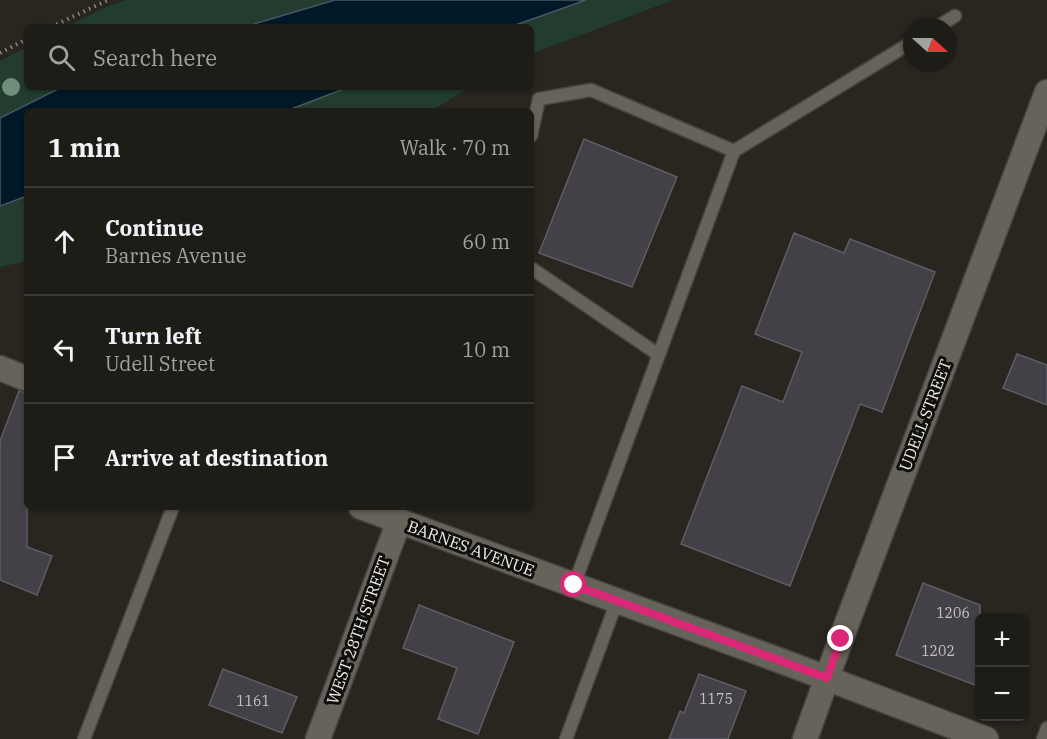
<!DOCTYPE html>
<html lang="en">
<head>
<meta charset="utf-8">
<style>
	body { margin:0; font-family:"IBM Plex Serif",serif; background:#262520; color:#f1f3f6 }
	.controls { position:absolute; right:18px; bottom:18px; display:grid; overflow:hidden; border-radius:9px; box-shadow:0 2px 4px #0004 }
	.controls button { width:54px; height:54px; display:grid; place-items:center; padding:0; border:0; border-bottom:2px solid #3c3a36; background:#1e1c17; color:#f1f3f6; font:30px sans-serif }
	.compass { position:absolute; left:903px; top:18px; width:54px; height:54px; border-radius:50%; background:#1e1c17; box-shadow:0 2px 4px #0004; rotate:111deg }
	.stop { position:absolute; width:18px; height:18px; margin:-14px; border:4px solid #db2777; border-radius:50%; background:#fff }
	.stop.end { background:#db2777; border-color:#fff; box-shadow:0 2px 6px #0008 }
	.list { margin:0; padding:0; list-style:none }
	h2 { display:flex; justify-content:space-between; align-items:center; height:78px; margin:0; padding:0 24px; font-size:26px }
	h2 small { font-size:20px; font-weight:400; color:#a1a1a1 }
	.list li { display:grid; grid-template-columns:39px 1fr auto; gap:18px; align-items:center; box-sizing:border-box; height:108px; padding:0 24px; border-top:2px solid #3c3a36 }
	.list b { display:block; font-size:22px; white-space:nowrap }
	.list p { margin:0; font-size:20px; white-space:nowrap; color:#a1a1a1 }
	.list em { font-size:20px; font-style:normal; color:#a1a1a1 }
	.icon { flex:none; width:33px; height:33px; fill:none; stroke:currentColor; stroke-width:2; stroke-linecap:round; stroke-linejoin:round }
	.map { position:relative; flex:none; width:1047px; height:739px; overflow:hidden }
	.search { position:absolute; background:#1e1c17; box-shadow:0 2px 4px #0004; left:24px; top:24px; width:510px; height:66px; display:flex; align-items:center; gap:15px; box-sizing:border-box; padding:0 21px; border-radius:9px; color:#a1a1a1; font-size:22px }
	.panel { position:absolute; background:#1e1c17; box-shadow:0 2px 4px #0004; left:24px; top:108px; width:510px; height:402px; border-radius:9px }
	.map>svg:first-child { display:block }
	.green { fill:#223d2f }
	.water { fill:#001827; stroke:#485862; stroke-width:1.5 }
	.building { fill:#434048; stroke:#5f5c65; stroke-width:1.5 }
	.lines { fill:none; stroke-linecap:round; stroke-linejoin:round }
	.service-casing { stroke:#47453e; stroke-width:15 }
	.minor-casing { stroke:#47453e; stroke-width:27 }
	.path { stroke:#898781; stroke-width:4; stroke-dasharray:1.5 4.5; stroke-linecap:butt }
	.service { stroke:#66635a; stroke-width:12 }
	.minor { stroke:#66635a; stroke-width:24 }
	.tree { fill:#708e79 }
	.route { stroke:#db2777; stroke-width:8 }
	.labels { text-anchor:middle; dominant-baseline:central; stroke-width:6; stroke-linejoin:round; paint-order:stroke }
	.number-label { font-size:14px; fill:#c6c3c2 }
	.street-label { font-size:16px; fill:#f1efea; stroke:#100f0c }
</style>
</head>
<body>
<div class="map">
<svg width="1047" height="739" viewBox="0 0 1047 739">
	<rect width="100%" height="100%" fill="#28261f"/>
	<g class="green">
		<path d="M126,0H335L244,27H66L104,8Z"/>
		<path d="M586,0H673L531,54V27H510Z"/>
		<path d="M27,47V87H62L0,118V61Z"/>
		<path d="M349,87H470L431,111H286Z"/>
		<path d="M27,196V261L0,267V206Z"/>
	</g>
	<g class="water">
		<path d="M335,0H586L510,27H244Z"/>
		<path d="M62,87H349L286,111H27V196L0,206V118Z"/>
	</g>
	<g class="building">
		<path d="M584,139L677,177L632,287L539,253Z"/>
		<path d="M794,233L844,253L850,239L935,272L882,412L860,404L790,586L681,544L742,386L783,402L802,352L755,334Z"/>
		<path d="M1017,354L1047,365V405L1003,388Z"/>
		<path d="M19,391L27,393V547L52,556L37,595L0,580V441Z"/>
		<path d="M923,583L980,605V687L896,655Z"/>
		<path d="M419,605L514,642L478,734L438,719L457,668L403,648Z"/>
		<path d="M223,669L297,697L282,733L209,705Z"/>
		<path d="M699,674L746,691L728,739H669L680,711L684,713Z"/>
	</g>
	<g class="lines">
		<defs>
			<g id="service">
				<path d="M937,27L955,16"/>
				<path d="M531,136L539,99L591,90L734,151"/>
				<path d="M531,268L659,355"/>
				<path d="M574,585L734,151L912,42"/>
				<path d="M84,739L173,507"/>
				<path d="M566,739L617,601"/>
				<path d="M1043,739L1047,728"/>
			</g>
			<g id="minor">
				<path d="M0,368L27,379"/>
				<path d="M361,507L792,665L986,739"/>
				<path d="M318,739L399,521"/>
				<path d="M805,739L841,639L1047,92"/>
			</g>
		</defs>
		<use href="#service" class="service-casing"/>
		<use href="#minor" class="minor-casing"/>
		<g class="path">
			<path d="M51,27L108,0"/>
			<path d="M0,53L27,39"/>
		</g>
		<use href="#service" class="service"/>
		<use href="#minor" class="minor"/>
	</g>
	<circle class="tree" cx="11" cy="87" r="9"/>
	<g class="lines">
		<path class="route" d="M574,585L827,678L841,639"/>
	</g>
	<g class="labels">
		<g class="number-label">
			<text x="953" y="613">1206</text>
			<text x="938" y="651">1202</text>
			<text x="716" y="699">1175</text>
			<text x="253" y="701">1161</text>
		</g>
		<g class="street-label">
			<text transform="translate(925 415) rotate(-69)">UDELL STREET</text>
			<text transform="translate(471 548) rotate(20)">BARNES AVENUE</text>
			<text transform="translate(358 630) rotate(-70)">WEST 28TH STREET</text>
		</g>
	</g>
</svg>
<div class="controls">
<button>+</button>
<button>−</button>
</div>
<svg class="compass" viewBox="-18 -18 36 36"><path d="M0-13l5 13h-10z" fill="#e53935"/><path d="M0 13l5-13h-10z" fill="#a1a1a1"/></svg>
<div class="stop" style="left:574px;top:585px"></div>
<div class="stop end" style="left:841px;top:639px"></div>
<div class="search"><svg class="icon" aria-label="search" viewBox="0 0 24 24"><circle cx="10" cy="10" r="6"/><path d="M15 15l6 6"/></svg>Search here</div>
<section class="panel">
<h2>1 min<small>Walk · 70 m</small></h2>
<ul class="list">
<li><svg class="icon" aria-label="ahead" viewBox="0 0 24 24"><path d="M12 20V5M6 11l6-6 6 6"/></svg><div><b>Continue</b><p>Barnes Avenue</p></div><em>60 m</em></li>
<li><svg class="icon" aria-label="left" viewBox="0 0 24 24"><path d="M17 20v-9H6M10 6l-5 5 5 5"/></svg><div><b>Turn left</b><p>Udell Street</p></div><em>10 m</em></li>
<li><svg class="icon" aria-label="arrive" viewBox="0 0 24 24"><path d="M6 21V4h12l-3 4 3 4H6"/></svg><div><b>Arrive at destination</b></div></li>
</ul>
</section>
</div>
</body>
</html>
